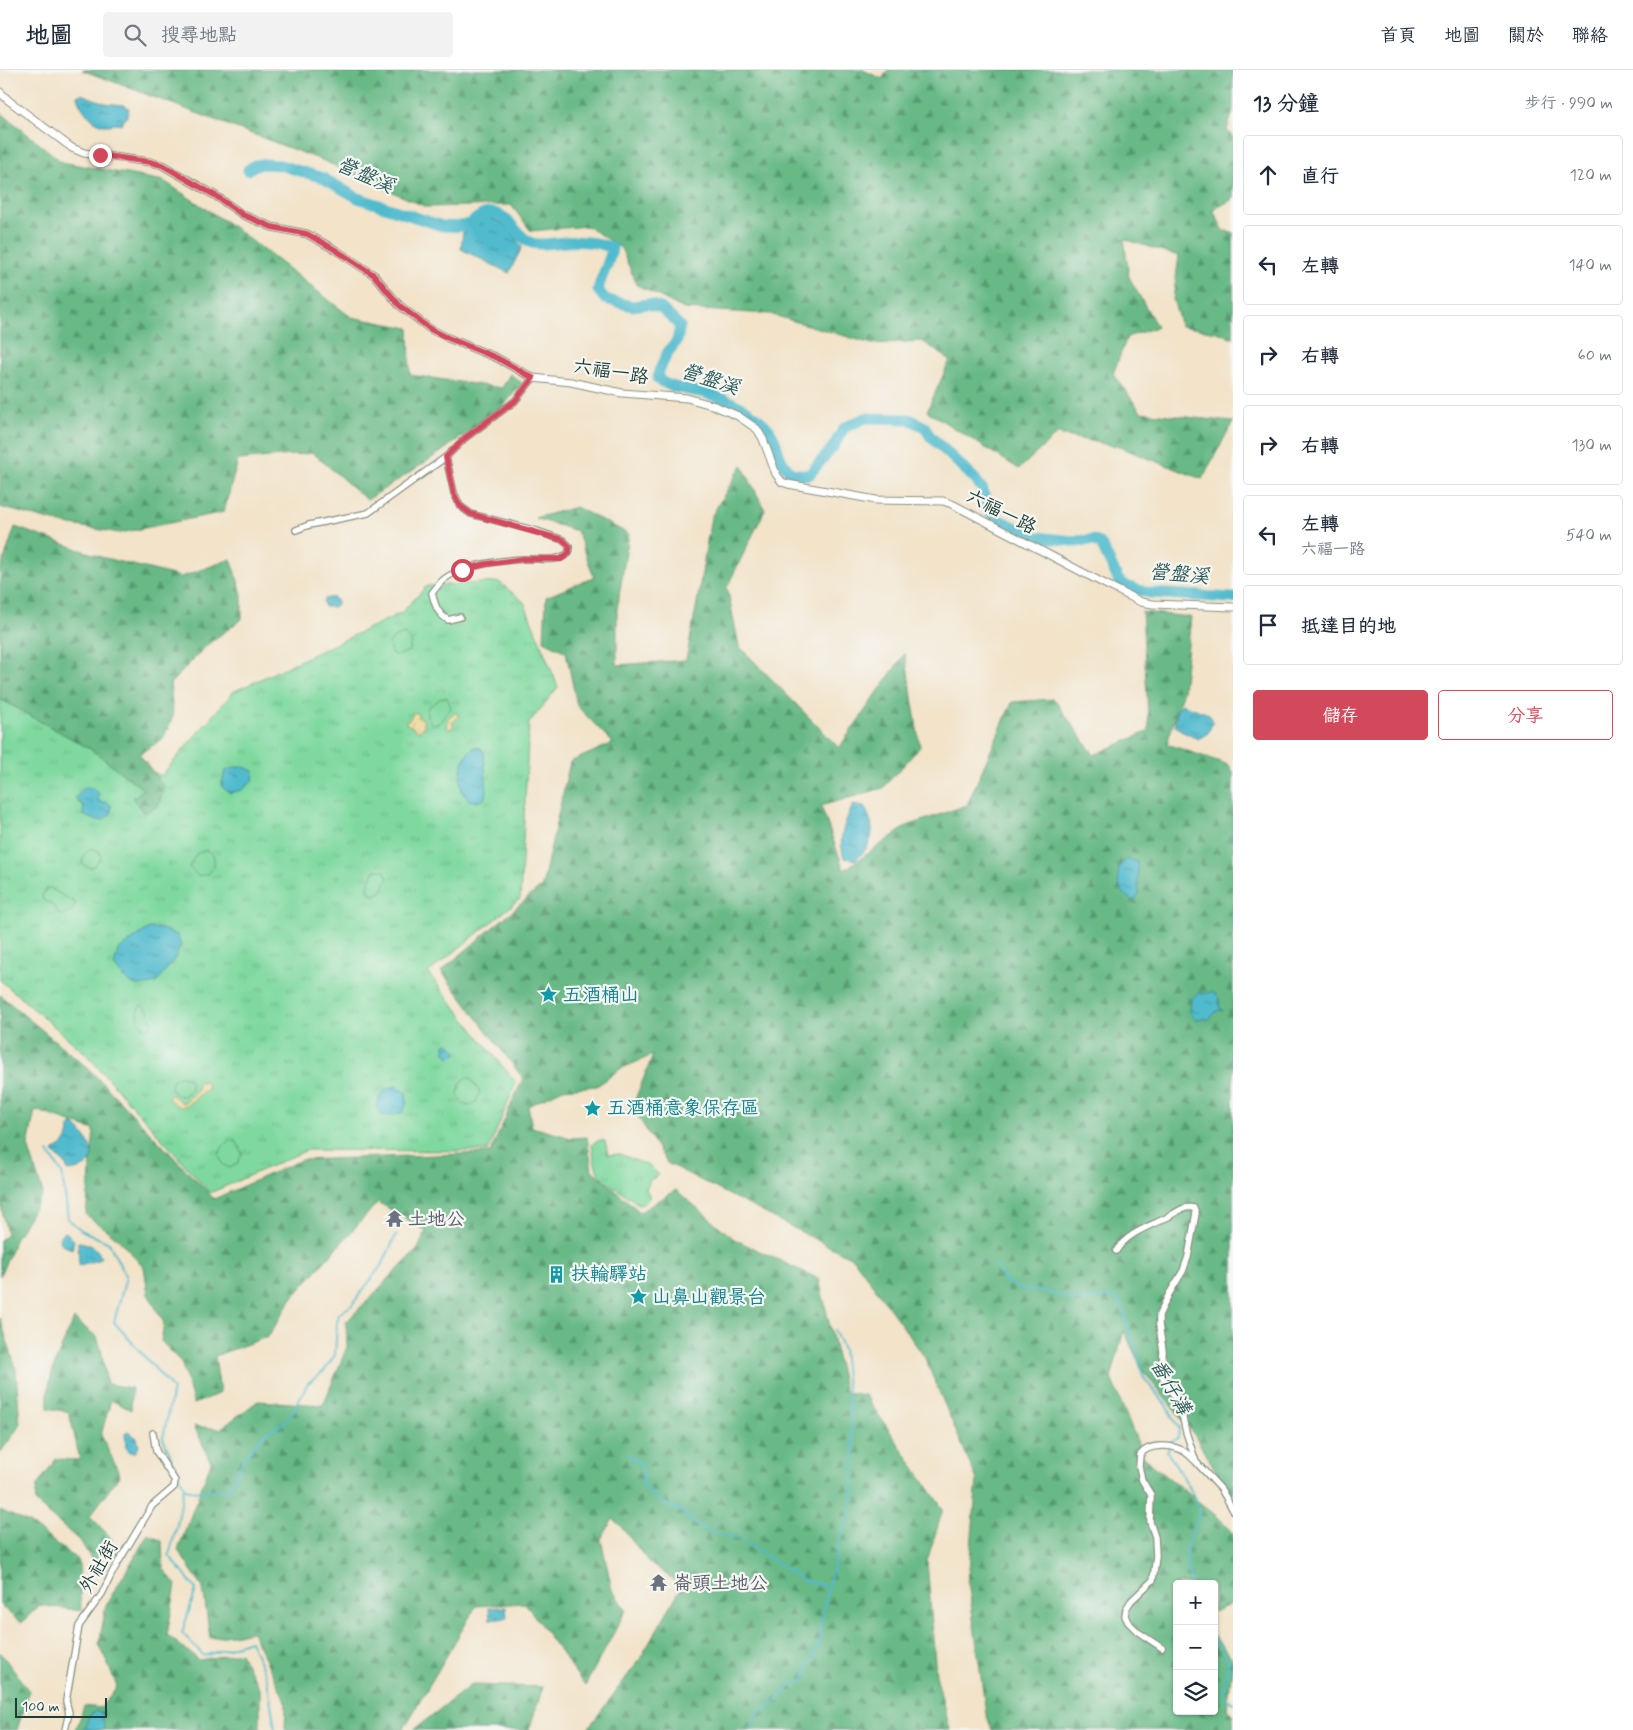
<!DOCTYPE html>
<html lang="zh-TW">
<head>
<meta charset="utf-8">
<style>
	body { margin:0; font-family:Mynerve,"LXGW WenKai TC",sans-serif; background:#f2f2f3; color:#1f2937 }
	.controls { position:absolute; right:15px; bottom:15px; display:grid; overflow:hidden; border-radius:5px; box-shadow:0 1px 4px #0004 }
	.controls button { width:45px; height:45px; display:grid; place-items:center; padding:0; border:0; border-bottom:1px solid #e0e1e3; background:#fff; color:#1f2937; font:25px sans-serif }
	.scale { position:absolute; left:15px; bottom:12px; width:92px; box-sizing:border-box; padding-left:5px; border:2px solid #1f3d34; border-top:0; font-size:14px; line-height:18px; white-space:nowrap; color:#1f3d34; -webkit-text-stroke:4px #f6f6f2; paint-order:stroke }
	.stop { position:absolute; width:15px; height:15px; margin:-11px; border:4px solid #d1495b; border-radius:50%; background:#fff }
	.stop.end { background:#d1495b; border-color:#fff; box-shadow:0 1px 5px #0008 }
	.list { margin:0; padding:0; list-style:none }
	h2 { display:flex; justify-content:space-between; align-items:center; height:65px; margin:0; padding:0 20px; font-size:21px }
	h2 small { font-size:16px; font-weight:400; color:#747a83 }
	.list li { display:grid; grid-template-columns:32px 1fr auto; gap:15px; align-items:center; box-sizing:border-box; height:80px; margin:0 10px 10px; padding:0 10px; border:1px solid #e0e1e3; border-radius:5px }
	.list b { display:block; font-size:19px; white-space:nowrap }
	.list p { margin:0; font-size:16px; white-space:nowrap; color:#747a83 }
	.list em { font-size:16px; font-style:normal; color:#747a83 }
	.actions { display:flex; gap:10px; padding:15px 20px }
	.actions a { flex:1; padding:11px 0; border:1px solid #d1495b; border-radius:5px; text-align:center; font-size:18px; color:#d1495b }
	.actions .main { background:#d1495b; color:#fff }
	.icon { flex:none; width:28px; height:28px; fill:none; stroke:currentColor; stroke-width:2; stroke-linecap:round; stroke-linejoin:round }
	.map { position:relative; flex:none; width:1233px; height:1660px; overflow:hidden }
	header { display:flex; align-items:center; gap:30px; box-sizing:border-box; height:70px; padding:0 25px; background:#fff; border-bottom:1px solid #e0e1e3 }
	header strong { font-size:24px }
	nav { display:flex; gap:28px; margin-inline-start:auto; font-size:18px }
	.search { width:350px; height:45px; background:#f2f2f3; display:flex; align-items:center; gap:12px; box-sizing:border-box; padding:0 18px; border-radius:5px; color:#747a83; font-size:19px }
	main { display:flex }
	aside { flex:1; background:#fff }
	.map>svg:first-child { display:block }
	.grass { fill:url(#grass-tufts); stroke:#4f8b6a }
	.forest { fill:url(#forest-firs); stroke:#437b5d }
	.sand { fill:url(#sand-dots); stroke:#868c69 }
	.pitch { fill:#7fd99f; stroke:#4f8b6a }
	.water { fill:url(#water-ripples); stroke:#387c81 }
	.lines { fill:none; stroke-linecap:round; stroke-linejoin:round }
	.stream { stroke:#51bbce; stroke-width:2 }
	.river { stroke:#51bbce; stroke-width:11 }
	.minor-casing { stroke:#88907e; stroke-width:8 }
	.tertiary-casing { stroke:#88907e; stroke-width:9 }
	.minor { stroke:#fff; stroke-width:5.5 }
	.tertiary { stroke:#fff; stroke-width:7 }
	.route { stroke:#d1495b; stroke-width:6 }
	.labels { text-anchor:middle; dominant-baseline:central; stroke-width:4.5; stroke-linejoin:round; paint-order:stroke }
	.street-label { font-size:19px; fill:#1f3d34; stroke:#f6f6f2 }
	.culture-label { font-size:19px; fill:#0d838f; stroke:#f6f6f2; text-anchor:start }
	.worship-label { font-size:19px; fill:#5b616d; stroke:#f6f6f2; text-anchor:start }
	.water-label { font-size:20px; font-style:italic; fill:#2c5c5a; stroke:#f6f6f2 }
</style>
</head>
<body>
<header>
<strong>地圖</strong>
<div class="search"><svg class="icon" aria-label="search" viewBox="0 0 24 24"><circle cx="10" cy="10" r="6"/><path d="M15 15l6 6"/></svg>搜尋地點</div>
<nav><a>首頁</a><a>地圖</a><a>關於</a><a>聯絡</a></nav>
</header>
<main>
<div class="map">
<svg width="1233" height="1660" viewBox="0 0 1233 1660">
	<defs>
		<pattern id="grass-tufts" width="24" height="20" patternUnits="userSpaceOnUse" patternTransform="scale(1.25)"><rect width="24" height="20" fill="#7fd99f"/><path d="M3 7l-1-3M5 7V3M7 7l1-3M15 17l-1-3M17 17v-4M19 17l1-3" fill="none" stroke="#6dbb8a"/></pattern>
		<pattern id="forest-firs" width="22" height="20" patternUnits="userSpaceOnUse" patternTransform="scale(1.25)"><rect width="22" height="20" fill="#67b986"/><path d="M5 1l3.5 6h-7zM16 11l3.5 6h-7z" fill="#54986e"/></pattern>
		<pattern id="sand-dots" width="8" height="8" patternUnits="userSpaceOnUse" patternTransform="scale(1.25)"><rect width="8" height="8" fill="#eeda9e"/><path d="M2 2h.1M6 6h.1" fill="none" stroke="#ccbc89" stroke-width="1.8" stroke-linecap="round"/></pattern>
		<pattern id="water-ripples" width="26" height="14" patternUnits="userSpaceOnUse" patternTransform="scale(1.25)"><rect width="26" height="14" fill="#51bbce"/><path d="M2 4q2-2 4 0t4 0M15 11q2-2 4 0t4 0" fill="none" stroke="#4399a8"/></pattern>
	</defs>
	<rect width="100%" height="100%" fill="#f6f6f2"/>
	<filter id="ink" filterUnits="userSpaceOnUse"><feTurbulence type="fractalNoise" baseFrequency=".02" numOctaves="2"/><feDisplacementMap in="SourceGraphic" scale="10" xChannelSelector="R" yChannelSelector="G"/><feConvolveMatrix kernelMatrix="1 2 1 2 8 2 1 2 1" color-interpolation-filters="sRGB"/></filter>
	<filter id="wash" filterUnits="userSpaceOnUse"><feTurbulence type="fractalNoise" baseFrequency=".0096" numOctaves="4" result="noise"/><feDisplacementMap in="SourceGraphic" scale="20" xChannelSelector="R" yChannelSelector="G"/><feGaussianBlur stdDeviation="1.12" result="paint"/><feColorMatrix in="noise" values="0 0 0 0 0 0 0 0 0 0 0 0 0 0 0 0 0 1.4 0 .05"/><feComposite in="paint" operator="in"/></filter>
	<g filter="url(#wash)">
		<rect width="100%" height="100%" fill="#f2e3c9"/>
		<g class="grass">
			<path d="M499,512L524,532L558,617L529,653L520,829L428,903L516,1013L488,1081L307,1080L210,1123L86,984L0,910V617L161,706L233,622L401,543L427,516Z"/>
			<path d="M600,1070L605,1071L608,1085L620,1084L651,1097L659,1105L650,1110L646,1119L650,1127L640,1135L603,1109C594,1099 594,1087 592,1074Z"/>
		</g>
		<g class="forest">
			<path d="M82,0H863L882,9L888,0H1233V41L1227,60L1233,67V129L1213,140L1224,161L1233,162V268L1217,262L1181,256L1173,229L1179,186L1124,169L1129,207L1157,257L1127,267L1113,304L1141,342L1233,352L1202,409L1119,377L1057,364L1019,399L927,341L950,290L922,271L872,274L770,244L684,239L637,215L621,178L587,156L531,161L511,135L426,137L324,91Z"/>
			<path d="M0,42L62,92L164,111L235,158L351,247L409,258L410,305L502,318L510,304L522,313L502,338L438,384L367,430L313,383L238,390L224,442L120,463L65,454L0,437Z"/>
			<path d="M742,395L765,440L727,517L739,576L839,678L905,583L920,677L883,718L821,736L844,800L907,756L967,735L1012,632L1054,629L1094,685L1149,661L1142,542L1191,547L1183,620L1167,674L1229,695L1233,702V1429L1195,1366L1143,1301L1124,1261L1111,1308L1144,1388L1219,1448L1233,1462V1533L1214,1542V1514H1177V1641H1214V1566L1233,1589L1227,1639L1233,1645V1660H992L986,1644L968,1511L977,1410L924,1286L854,1189L667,1093L632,1037L653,985L620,999L597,1016L563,1019L528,1036L532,1057L571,1068L587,1067L592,1100L640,1142L676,1120L734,1169L819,1209L845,1322L865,1325L943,1439L927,1491L936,1605L950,1660H587L640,1589L682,1516L648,1491L622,1458L613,1449L601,1469L612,1520L626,1540L585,1616L525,1533L476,1536L403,1660H285L286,1632L252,1562L210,1568L203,1518L178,1480L211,1392L194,1356L220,1359L258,1331L323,1335L347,1277L346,1252L418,1179L426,1161L378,1132L292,1228L269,1266L215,1286L220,1323L194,1334L181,1292L161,1271L164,1253L148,1224L144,1197L117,1168L86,1145L94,1060L35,1040L28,1076L43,1123L16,1168L0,1206V1170L7,1165L0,1130V925L89,999L214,1129L301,1090L490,1083L523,1008L441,901L542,816L570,692L613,673L577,636L566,582L544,571L546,527L594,507L577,461L535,448L576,437L629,464L617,539V595L686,590L697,533L711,447Z"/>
			<path d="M15,457L101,487L181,507L231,489L242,524V549L208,574L170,614L173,646L163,669L139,684L164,717L158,736L145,743L132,728L144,720L92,680L0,629V501Z"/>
			<path d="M0,1248L16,1299L20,1355L0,1383Z"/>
			<path d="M74,1249L97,1267L101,1279L107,1314L132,1318L131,1340L111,1330L101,1365L120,1405L90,1446L112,1469L97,1499L81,1472L35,1432L37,1416L56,1389L80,1390L69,1342L48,1338C45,1307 62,1277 74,1249Z"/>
			<path d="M0,1440L29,1453L79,1491L81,1541L40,1535L21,1553L0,1535Z"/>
			<path d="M148,1464L162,1471L163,1498L176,1515L167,1565L199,1590L240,1583L260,1619V1660H76L84,1636L101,1638L117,1616L99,1574L106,1535Z"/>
			<path d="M0,1582L29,1621L17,1660H0Z"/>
			<path d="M471,1615L543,1617L529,1660H413Z"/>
		</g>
		<g class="sand">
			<path d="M414,642L418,644V647L424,650V655L421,661L415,660L412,656L406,654V651L410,649Z"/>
			<path d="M455,643L458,644V647L453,652V658L449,659L447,658C450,649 443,650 455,643Z"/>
			<path d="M202,1011L207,1013L208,1018L187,1035L180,1037L169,1030L168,1027L171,1024L182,1033C188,1031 191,1025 196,1021L198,1013Z"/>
		</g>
		<g class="pitch">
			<path d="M404,564L411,571L409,581L396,586L391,583L389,574L394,568Z"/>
			<path d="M447,627L451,638L439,653L432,655L427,646V638L441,628Z"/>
			<path d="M90,778L99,781L101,788L93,797H87L82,793L84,785Z"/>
			<path d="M206,780L214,786V796L207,804L198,806L189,797L196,784Z"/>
			<path d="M375,800H384L388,808L381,822L374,825L369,822L368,815Z"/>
			<path d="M48,817L76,833L71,842L62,845L58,843L53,835L43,830L42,825Z"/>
			<path d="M142,935L148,940L152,955L147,958L142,956L138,946V938Z"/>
			<circle cx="181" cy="1016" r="10"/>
			<path d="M466,1007L472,1010L480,1022L476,1032L469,1036L463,1034L458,1025L460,1014Z"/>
			<path d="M229,1070L237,1072L242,1084L238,1093L230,1098L223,1095L219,1085L223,1076Z"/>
		</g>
		<g class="water">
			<path d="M81,24L105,33L124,35L129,38L127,46L121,54C116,54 110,55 104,55C91,52 80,38 77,26Z"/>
			<path d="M487,147C508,153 510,161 522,177L509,203L461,179L463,162L476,152Z"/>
			<path d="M334,527L338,534L333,537H325L323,532L324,529Z"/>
			<path d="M1182,634L1209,644L1213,651L1208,663L1198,669L1187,664L1175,656L1177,639Z"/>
			<path d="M475,677L481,678L484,683L487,722L484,729L478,732L469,730C467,728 463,724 462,721C458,706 461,685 475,677Z"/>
			<path d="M236,697H244L254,701L253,711L242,720L230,723L221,716L225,701Z"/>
			<path d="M85,717L93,718L99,724L98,729L99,732H106L111,735V743L104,750H95L83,745L84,736L78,732L76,727Z"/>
			<path d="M853,735L864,737C877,758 874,773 856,790L844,788C838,768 844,754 853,735Z"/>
			<path d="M1127,789L1137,792C1139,803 1137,813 1139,824L1134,831C1118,824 1117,811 1119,796Z"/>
			<path d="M149,858L163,859L177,865L181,875L175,888L156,913C132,919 128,914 114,895L118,880Z"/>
			<path d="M1201,922L1202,924L1213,922L1219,928V936L1223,941L1218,940L1208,950L1203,948L1196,949L1190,943L1191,929Z"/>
			<path d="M449,973L457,982V984L449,987L445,983V974Z"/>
			<path d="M397,1016L406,1022L407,1032L403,1042L391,1046L382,1045L376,1037C379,1025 385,1018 397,1016Z"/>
			<path d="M74,1054C82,1062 98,1081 90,1092C85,1099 75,1100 68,1101L65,1093L53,1083L54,1080C65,1076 69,1069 69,1057Z"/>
			<path d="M66,1162L74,1170L72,1179L62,1175L59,1168L61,1164Z"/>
			<path d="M78,1172C88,1173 98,1177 101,1188L99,1190L79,1195Z"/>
			<path d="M128,1361L137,1368L139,1376L136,1382H130L126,1378L125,1363Z"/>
			<path d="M506,1537L507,1548L490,1550L489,1538Z"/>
			<path d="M96,1641L103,1644L104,1659L103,1660H84L89,1646Z"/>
		</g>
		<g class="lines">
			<g class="stream">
				<path d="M48,1082L62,1103L68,1149L81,1160L109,1173L126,1207L114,1252L173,1319L163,1368L184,1417L177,1455L169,1485L196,1519L182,1563L204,1586L250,1571L267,1608L275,1660"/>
				<path d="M994,1194C1011,1223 1016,1216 1045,1222C1056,1224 1067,1229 1079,1231C1095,1233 1099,1220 1120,1231L1144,1308L1166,1335L1179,1358L1178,1368L1173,1371L1167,1381C1175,1394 1199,1429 1199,1443C1198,1453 1192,1460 1189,1468C1183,1483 1188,1499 1191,1514"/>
				<path d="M629,1385L641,1394L644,1416L659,1431L682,1441L696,1455L721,1465L739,1468L803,1510L828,1517"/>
				<path d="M185,1419L197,1421L229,1419L245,1387L254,1375L267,1362L281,1355L290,1347L308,1313L324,1301L335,1285L337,1252L339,1244L352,1235L383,1193L396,1165"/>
				<path d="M1214,1569L1229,1590L1224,1615V1625L1233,1634"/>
				<path d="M750,1660L759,1643L780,1629L791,1615L804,1610L820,1569V1557L828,1517L840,1469L852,1438L854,1383L843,1279L834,1260"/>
			</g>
			<path class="river" d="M248,100L255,95L265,94L280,95L323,108L358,128L442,156C451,156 461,158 469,154C476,150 481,143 489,143C509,141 516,168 532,173C539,175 548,174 555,173C576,171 593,170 612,178C610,193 601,205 598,220L605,229L632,236L648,234L661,238L680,256L677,271L668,282L659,301L658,309C671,319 689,319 705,323C726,329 751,340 766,356C776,365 776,379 782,391C784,395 788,399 791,403L809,405L833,377L844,358L865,348L909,349L925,357L930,366L975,409L983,420L987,438L995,448L1036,467L1073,471L1093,470L1101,474L1119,511L1128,517L1150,523L1233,528"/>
		</g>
	</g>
	<g filter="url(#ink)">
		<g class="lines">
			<defs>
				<g id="minor">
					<path d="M296,460L309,455L368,443L446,387"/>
					<path d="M460,547L448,550C437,543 435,535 432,523C435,519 438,515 442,511C460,495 501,490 524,489C540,488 556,493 569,483V476L563,470L537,461L471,444L460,436L454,423L446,387L465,368L515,331L533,308"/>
					<path d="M1116,1181C1127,1163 1150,1156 1168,1147C1177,1142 1183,1136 1194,1138L1196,1143L1188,1187L1183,1201L1169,1224L1159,1245V1255L1163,1281L1162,1299L1163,1308L1177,1330L1182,1344L1186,1362L1196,1392L1221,1419L1233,1440"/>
					<path d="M1162,1578L1138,1562L1128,1552L1125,1546L1126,1539L1131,1531L1153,1510L1156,1486L1155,1467L1150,1452L1151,1425L1142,1410L1139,1396L1140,1385C1148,1373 1174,1374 1185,1382C1188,1384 1191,1387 1194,1390"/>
					<path d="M65,1660L69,1643L66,1631L79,1556L102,1524L113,1501L152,1436L174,1417L175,1411L156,1381L153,1363"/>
				</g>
				<path id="tertiary" d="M0,22L8,30L72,78L84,83L150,92L162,95L216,126L243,145L272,157L307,164L334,179L374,205L399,235L430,259L448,268L497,288L533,308L571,312L622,323L687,328L715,336L738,346L757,359L763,369L776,404L782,412L788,414L876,430L943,431L952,434L1103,513L1141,532L1153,534L1233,537"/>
			</defs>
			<use href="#minor" class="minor-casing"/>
			<use href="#tertiary" class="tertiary-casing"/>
			<use href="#minor" class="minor"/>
			<use href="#tertiary" class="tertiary"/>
		</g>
	</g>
	<g class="lines" filter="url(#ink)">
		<path class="route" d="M100,85L150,92L162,95L216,126L243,145L272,157L307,164L334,179L374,205L399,235L430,259L448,268L497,288L533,308L515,331L465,368L446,387L454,424L460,436L471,444L563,470L569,476V483L561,489H523L486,494L462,500"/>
	</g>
	<defs>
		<symbol id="sight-bare" viewBox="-9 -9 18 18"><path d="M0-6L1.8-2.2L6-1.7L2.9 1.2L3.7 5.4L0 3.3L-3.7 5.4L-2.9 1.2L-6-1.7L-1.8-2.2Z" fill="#0f9aa8" stroke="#f6f6f2" stroke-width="2.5" paint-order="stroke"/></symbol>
		<symbol id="temple-bare" viewBox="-9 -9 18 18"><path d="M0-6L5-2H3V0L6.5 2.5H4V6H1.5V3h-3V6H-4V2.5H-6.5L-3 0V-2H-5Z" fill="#6b7280" stroke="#f6f6f2" stroke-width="2.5" paint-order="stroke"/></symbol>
		<symbol id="building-bare" viewBox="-9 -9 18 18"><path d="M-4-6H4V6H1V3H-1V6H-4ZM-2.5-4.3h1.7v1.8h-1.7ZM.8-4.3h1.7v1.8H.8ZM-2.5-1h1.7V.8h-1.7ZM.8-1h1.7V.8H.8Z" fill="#0f9aa8" stroke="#f6f6f2" stroke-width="2.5" paint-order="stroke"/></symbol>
	</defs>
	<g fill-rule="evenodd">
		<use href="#sight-bare" x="536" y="912" width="25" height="25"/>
		<use href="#sight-bare" x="580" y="1026" width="25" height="25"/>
		<use href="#temple-bare" x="382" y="1136" width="25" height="25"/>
		<use href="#building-bare" x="544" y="1192" width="25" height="25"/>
		<use href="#sight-bare" x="626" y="1214" width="25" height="25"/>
		<use href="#temple-bare" x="646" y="1500" width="25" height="25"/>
	</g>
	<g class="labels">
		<g class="street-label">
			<text transform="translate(611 302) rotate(9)">六福一路</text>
			<text transform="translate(1001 442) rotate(27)">六福一路</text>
			<text transform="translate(99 1497) rotate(-60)">外社街</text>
		</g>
		<g class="culture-label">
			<text x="563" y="925">五酒桶山</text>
			<text x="607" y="1038">五酒桶意象保存區</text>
			<text x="571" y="1204">扶輪驛站</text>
			<text x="652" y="1227">山鼻山觀景台</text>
		</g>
		<g class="worship-label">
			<text x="408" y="1149">土地公</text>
			<text x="673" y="1513">崙頭土地公</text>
		</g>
		<g class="water-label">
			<text transform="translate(365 106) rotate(24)">營盤溪</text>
			<text transform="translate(710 310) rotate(18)">營盤溪</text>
			<text transform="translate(1179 505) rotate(5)">營盤溪</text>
			<text transform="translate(1170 1317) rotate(60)">番仔溝</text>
		</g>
	</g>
</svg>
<div class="controls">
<button>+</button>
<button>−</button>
<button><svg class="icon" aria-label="layers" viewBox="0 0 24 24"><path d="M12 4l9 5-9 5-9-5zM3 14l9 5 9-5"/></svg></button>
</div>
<div class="scale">100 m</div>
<div class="stop" style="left:462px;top:500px"></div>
<div class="stop end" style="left:100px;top:85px"></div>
</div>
<aside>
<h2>13 分鐘<small>步行 · 990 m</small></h2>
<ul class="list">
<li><svg class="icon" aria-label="ahead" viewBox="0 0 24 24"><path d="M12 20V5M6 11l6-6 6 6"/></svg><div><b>直行</b></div><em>120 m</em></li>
<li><svg class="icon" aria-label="left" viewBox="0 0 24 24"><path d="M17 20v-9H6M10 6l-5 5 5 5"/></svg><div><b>左轉</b></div><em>140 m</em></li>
<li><svg class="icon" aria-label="right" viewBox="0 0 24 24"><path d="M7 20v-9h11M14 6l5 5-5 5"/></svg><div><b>右轉</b></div><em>60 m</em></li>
<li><svg class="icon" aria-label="right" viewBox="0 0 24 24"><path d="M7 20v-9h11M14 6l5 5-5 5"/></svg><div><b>右轉</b></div><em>130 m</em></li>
<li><svg class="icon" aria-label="left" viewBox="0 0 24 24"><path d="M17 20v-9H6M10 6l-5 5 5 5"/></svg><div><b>左轉</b><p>六福一路</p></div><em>540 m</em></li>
<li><svg class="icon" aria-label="arrive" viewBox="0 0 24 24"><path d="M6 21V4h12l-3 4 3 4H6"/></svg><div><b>抵達目的地</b></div></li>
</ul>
<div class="actions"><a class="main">儲存</a><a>分享</a></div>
</aside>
</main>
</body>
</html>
